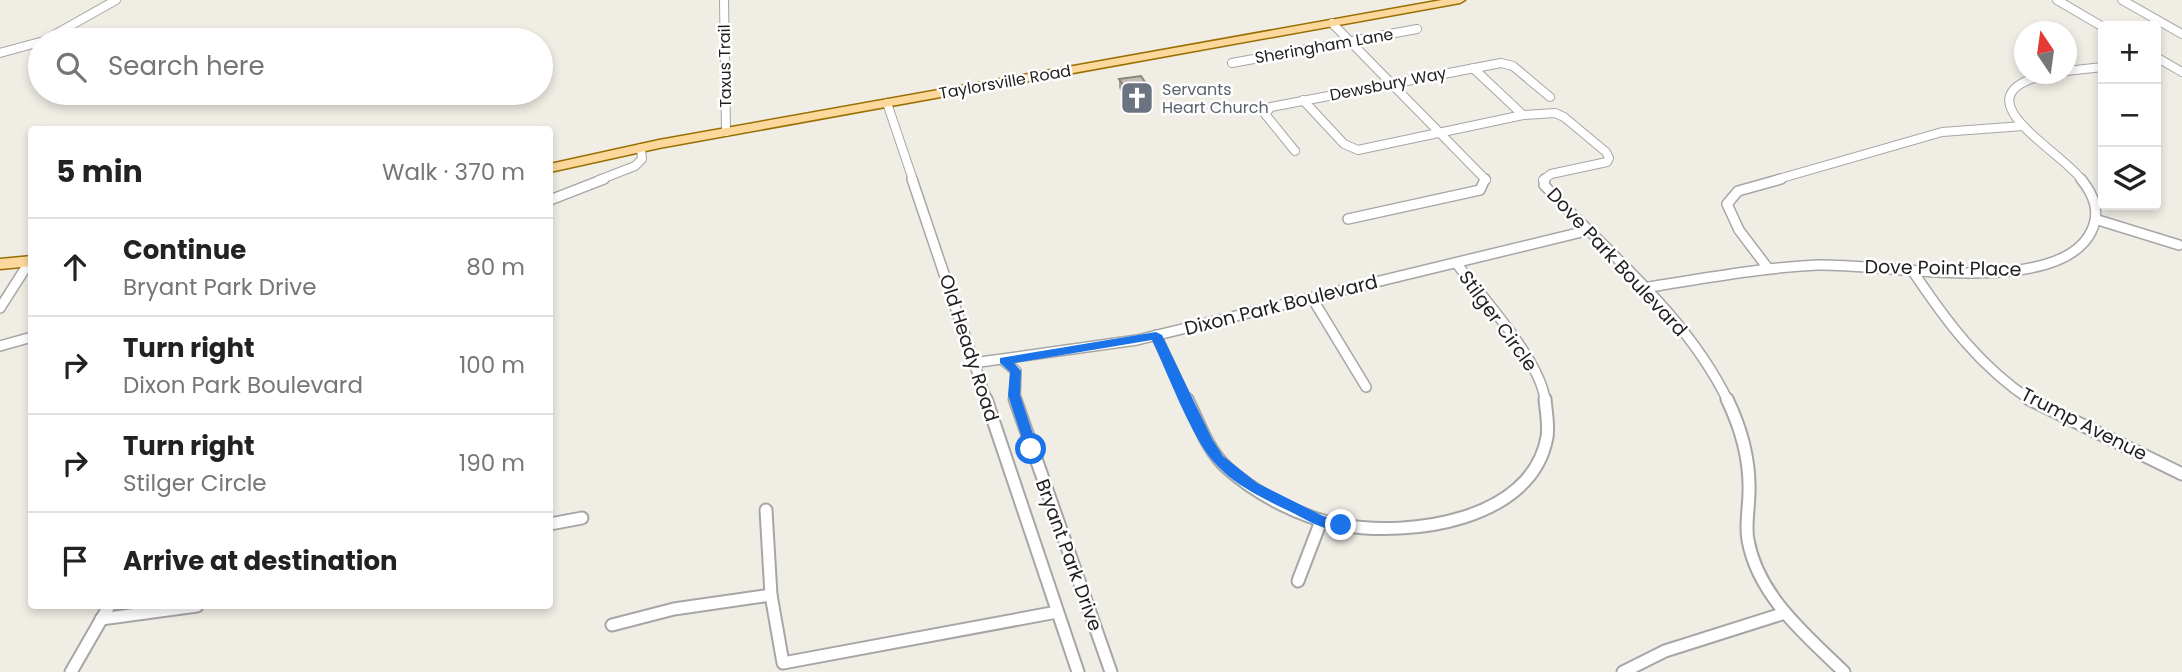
<!DOCTYPE html>
<html lang="en">
<head>
<meta charset="utf-8">
<style>
	body { margin:0; font-family:Poppins,sans-serif; background:#f6f6f6; color:#222 }
	.controls { position:absolute; right:21px; top:21px; display:grid; overflow:hidden; border-radius:7px; box-shadow:0 4px 10px #0003 }
	.controls button { width:63px; height:63px; display:grid; place-items:center; padding:0; border:0; border-bottom:2px solid #e0e0e0; background:#fff; color:#222; font:35px sans-serif }
	.compass { position:absolute; left:2014px; top:21px; width:63px; height:63px; border-radius:50%; background:#fff; box-shadow:0 4px 10px #0003; rotate:347deg }
	.stop { position:absolute; width:21px; height:21px; margin:-16px; border:5px solid #1a73e8; border-radius:50%; background:#fff }
	.stop.end { background:#1a73e8; border-color:#fff; box-shadow:0 2px 7px #0008 }
	.list { margin:0; padding:0; list-style:none }
	h2 { display:flex; justify-content:space-between; align-items:center; height:91px; margin:0; padding:0 28px; font-size:30px }
	h2 small { font-size:23px; font-weight:400; color:#767676 }
	.list li { display:grid; grid-template-columns:46px 1fr auto; gap:21px; align-items:center; box-sizing:border-box; height:98px; padding:0 28px; border-top:2px solid #e0e0e0 }
	.list b { display:block; font-size:26px; white-space:nowrap }
	.list p { margin:0; font-size:23px; white-space:nowrap; color:#767676 }
	.list em { font-size:23px; font-style:normal; color:#767676 }
	.icon { flex:none; width:38px; height:38px; fill:none; stroke:currentColor; stroke-width:2; stroke-linecap:round; stroke-linejoin:round }
	.map { position:relative; flex:none; width:2182px; height:672px; overflow:hidden }
	.search { position:absolute; background:#fff; box-shadow:0 4px 10px #0003; left:28px; top:28px; width:525px; height:77px; display:flex; align-items:center; gap:18px; box-sizing:border-box; padding:0 24px; border-radius:38px; color:#767676; font-size:26px }
	.panel { position:absolute; background:#fff; box-shadow:0 4px 10px #0003; left:28px; top:126px; width:525px; height:483px; border-radius:7px }
	.map>svg:first-child { display:block }
	.lines { fill:none; stroke-linecap:round; stroke-linejoin:round }
	.minor-far2-casing { stroke:#a6a6a6; stroke-width:10 }
	.minor-far1-casing { stroke:#a6a6a6; stroke-width:12 }
	.minor-casing { stroke:#a6a6a6; stroke-width:15 }
	.primary-casing { stroke:#9a6f00; stroke-width:3 }
	.minor-far2 { stroke:#fff; stroke-width:8 }
	.minor-far1 { stroke:#fff; stroke-width:9 }
	.minor { stroke:#fff; stroke-width:11 }
	.primary { fill:#fcd89d; fill-rule:evenodd }
	.wall { fill:#a9a29b }
	.shaded-wall { fill:#8a847e }
	.building { fill:#c5bcb4; stroke:#8a847e; stroke-width:2 }
	.route { fill:#1a73e8 }
	.labels { text-anchor:middle; dominant-baseline:central; stroke-width:5; stroke-linejoin:round; paint-order:stroke }
	.far-street-label { font-size:16px; fill:#1f1f1f; stroke:#fff }
	.far-worship-label { font-size:16px; fill:#5b616d; stroke:#fff; text-anchor:start }
	.street-label { font-size:19px; fill:#1f1f1f; stroke:#fff }
</style>
</head>
<body>
<div class="map">
<svg width="2182" height="672" viewBox="0 0 2182 672">
	<rect width="100%" height="100%" fill="#f0ede5"/>
	<g class="lines">
		<defs>
			<g id="minor-far2">
				<path d="M724,0L726,132"/>
				<path d="M2057,0L2103,27"/>
				<path d="M2122,0L2182,34"/>
				<path d="M1332,23L1486,180"/>
				<path d="M45,40L116,0"/>
				<path d="M0,53L40,42"/>
				<path d="M2156,57L2182,72"/>
				<path d="M1232,63L1417,29"/>
				<path d="M1473,68L1523,115"/>
				<path d="M2066,71L2103,67"/>
				<path d="M2049,74C1953,95 2058,148 2082,180"/>
				<path d="M1303,100L1344,144L1358,150L1523,115L1555,113L1564,117L1606,152L1609,158L1607,162L1551,174L1543,180"/>
				<path d="M887,103L913,180"/>
				<path d="M1295,151L1265,114L1271,107L1501,63L1513,66L1550,97"/>
				<path d="M599,180L635,166L642,159L641,148"/>
				<path d="M1775,180L1942,132L2023,126"/>
			</g>
			<g id="minor-far1">
				<path d="M912,179L987,401"/>
				<path d="M1545,179L1544,185C1608,253 1686,315 1728,401"/>
				<path d="M550,200L604,179"/>
				<path d="M1348,219L1480,190L1485,179"/>
				<path d="M2098,220L2179,245"/>
				<path d="M1457,264C1481,296 1542,362 1545,401"/>
				<path d="M1767,267L1739,230L1727,204L1738,191L1781,179"/>
				<path d="M1912,270C1946,321 1980,367 2032,401"/>
				<path d="M1643,288C1701,279 1758,268 1817,265C1883,263 2057,299 2091,232C2101,212 2094,195 2081,179"/>
				<path d="M1312,298L1366,387"/>
				<path d="M0,308L30,261"/>
				<path d="M1156,335L1187,401"/>
				<path d="M0,346L32,337"/>
				<path d="M1004,361L1016,371L1015,401"/>
				<path d="M973,363L1137,340L1586,231"/>
			</g>
			<g id="minor">
				<path d="M986,399L1078,672"/>
				<path d="M1015,399L1111,672"/>
				<path d="M1187,399C1199,423 1207,450 1227,468C1257,495 1302,518 1341,525C1410,537 1532,521 1547,437C1549,425 1546,411 1545,399"/>
				<path d="M1727,399C1741,428 1750,460 1749,492C1749,508 1745,525 1748,540C1758,596 1806,635 1844,672"/>
				<path d="M2029,399L2182,474"/>
				<path d="M766,510L771,595L783,663L1057,612"/>
				<path d="M550,524L582,518"/>
				<path d="M1298,581L1321,521"/>
				<path d="M101,619L197,606"/>
				<path d="M612,625L674,609L771,595"/>
				<path d="M71,672L109,606"/>
				<path d="M1623,672L1665,651L1785,613"/>
			</g>
			<g id="primary">
				<path d="M1442,0H1465L1460,3L659,148L550,172V164L659,140Z"/>
				<path d="M32,256V266L0,269V259Z"/>
			</g>
		</defs>
		<use href="#minor-far2" class="minor-far2-casing"/>
		<use href="#minor-far1" class="minor-far1-casing"/>
		<use href="#minor" class="minor-casing"/>
		<use href="#primary" class="primary-casing"/>
		<use href="#minor-far2" class="minor-far2"/>
		<use href="#minor-far1" class="minor-far1"/>
		<use href="#minor" class="minor"/>
		<use href="#primary" class="primary"/>
	</g>
	<path class="wall" d="M1119,79L1151,91V100L1149,101L1148,107L1137,109L1134,103L1129,104L1119,88Z"/>
	<g class="shaded-wall">
		<path d="M1151,91V100L1149,101L1148,107L1137,109L1138,100L1145,92Z"/>
		<path d="M1129,94H1134V103L1129,104Z"/>
	</g>
	<path class="building" d="M1141,76L1151,91L1145,92L1149,98L1138,100L1134,94H1129L1119,79Z"/>
	<path class="route" d="M1156,332L1162,335L1212,439L1223,456L1257,483L1323,516L1345,521V529C1329,534 1309,521 1295,514C1267,500 1234,486 1213,461C1190,434 1168,374 1152,340L1014,363L1021,371L1020,395L1038,449L1031,454L1027,453L1008,395L1010,372L1000,363V358Z"/>
	<defs>
		<symbol id="church-square" viewBox="-11 -11 22 22"><rect x="-9" y="-9" width="18" height="18" rx="4" fill="#6b7280" stroke="#fff"/><path d="M-1.2-6h2.4v3.5h3.3v2.4h-3.3V6h-2.4V-.1h-3.3v-2.4h3.3Z" fill="#fff"/></symbol>
	</defs>
	<g fill-rule="evenodd">
		<use href="#church-square" x="1118" y="79" width="38" height="38"/>
	</g>
	<g class="labels">
		<g class="far-street-label">
			<text transform="translate(1324 46) rotate(-10)">Sheringham Lane</text>
			<text transform="translate(725 66) rotate(-91)">Taxus Trail</text>
			<text transform="translate(1005 82) rotate(-10)">Taylorsville Road</text>
			<text transform="translate(1388 84) rotate(-11)">Dewsbury Way</text>
		</g>
		<g class="far-worship-label">
			<text x="1162" y="89">Servants<tspan x="1162" dy="18">Heart Church</tspan></text>
		</g>
		<g class="street-label">
			<text transform="translate(1617 262) rotate(47)">Dove Park Boulevard</text>
			<text transform="translate(1943 268) rotate(1)">Dove Point Place</text>
			<text transform="translate(1281 305) rotate(-14)">Dixon Park Boulevard</text>
			<text transform="translate(1498 321) rotate(54)">Stilger Circle</text>
			<text transform="translate(969 348) rotate(72)">Old Heady Road</text>
			<text transform="translate(2084 424) rotate(27)">Trump Avenue</text>
			<text transform="translate(1069 555) rotate(70)">Bryant Park Drive</text>
		</g>
	</g>
</svg>
<div class="controls">
<button>+</button>
<button>−</button>
<button><svg class="icon" aria-label="layers" viewBox="0 0 24 24"><path d="M12 4l9 5-9 5-9-5zM3 14l9 5 9-5"/></svg></button>
</div>
<svg class="compass" viewBox="-18 -18 36 36"><path d="M0-13l5 13h-10z" fill="#e53935"/><path d="M0 13l5-13h-10z" fill="#767676"/></svg>
<div class="stop" style="left:1031px;top:449px"></div>
<div class="stop end" style="left:1341px;top:525px"></div>
<div class="search"><svg class="icon" aria-label="search" viewBox="0 0 24 24"><circle cx="10" cy="10" r="6"/><path d="M15 15l6 6"/></svg>Search here</div>
<section class="panel">
<h2>5 min<small>Walk · 370 m</small></h2>
<ul class="list">
<li><svg class="icon" aria-label="ahead" viewBox="0 0 24 24"><path d="M12 20V5M6 11l6-6 6 6"/></svg><div><b>Continue</b><p>Bryant Park Drive</p></div><em>80 m</em></li>
<li><svg class="icon" aria-label="right" viewBox="0 0 24 24"><path d="M7 20v-9h11M14 6l5 5-5 5"/></svg><div><b>Turn right</b><p>Dixon Park Boulevard</p></div><em>100 m</em></li>
<li><svg class="icon" aria-label="right" viewBox="0 0 24 24"><path d="M7 20v-9h11M14 6l5 5-5 5"/></svg><div><b>Turn right</b><p>Stilger Circle</p></div><em>190 m</em></li>
<li><svg class="icon" aria-label="arrive" viewBox="0 0 24 24"><path d="M6 21V4h12l-3 4 3 4H6"/></svg><div><b>Arrive at destination</b></div></li>
</ul>
</section>
</div>
</body>
</html>
